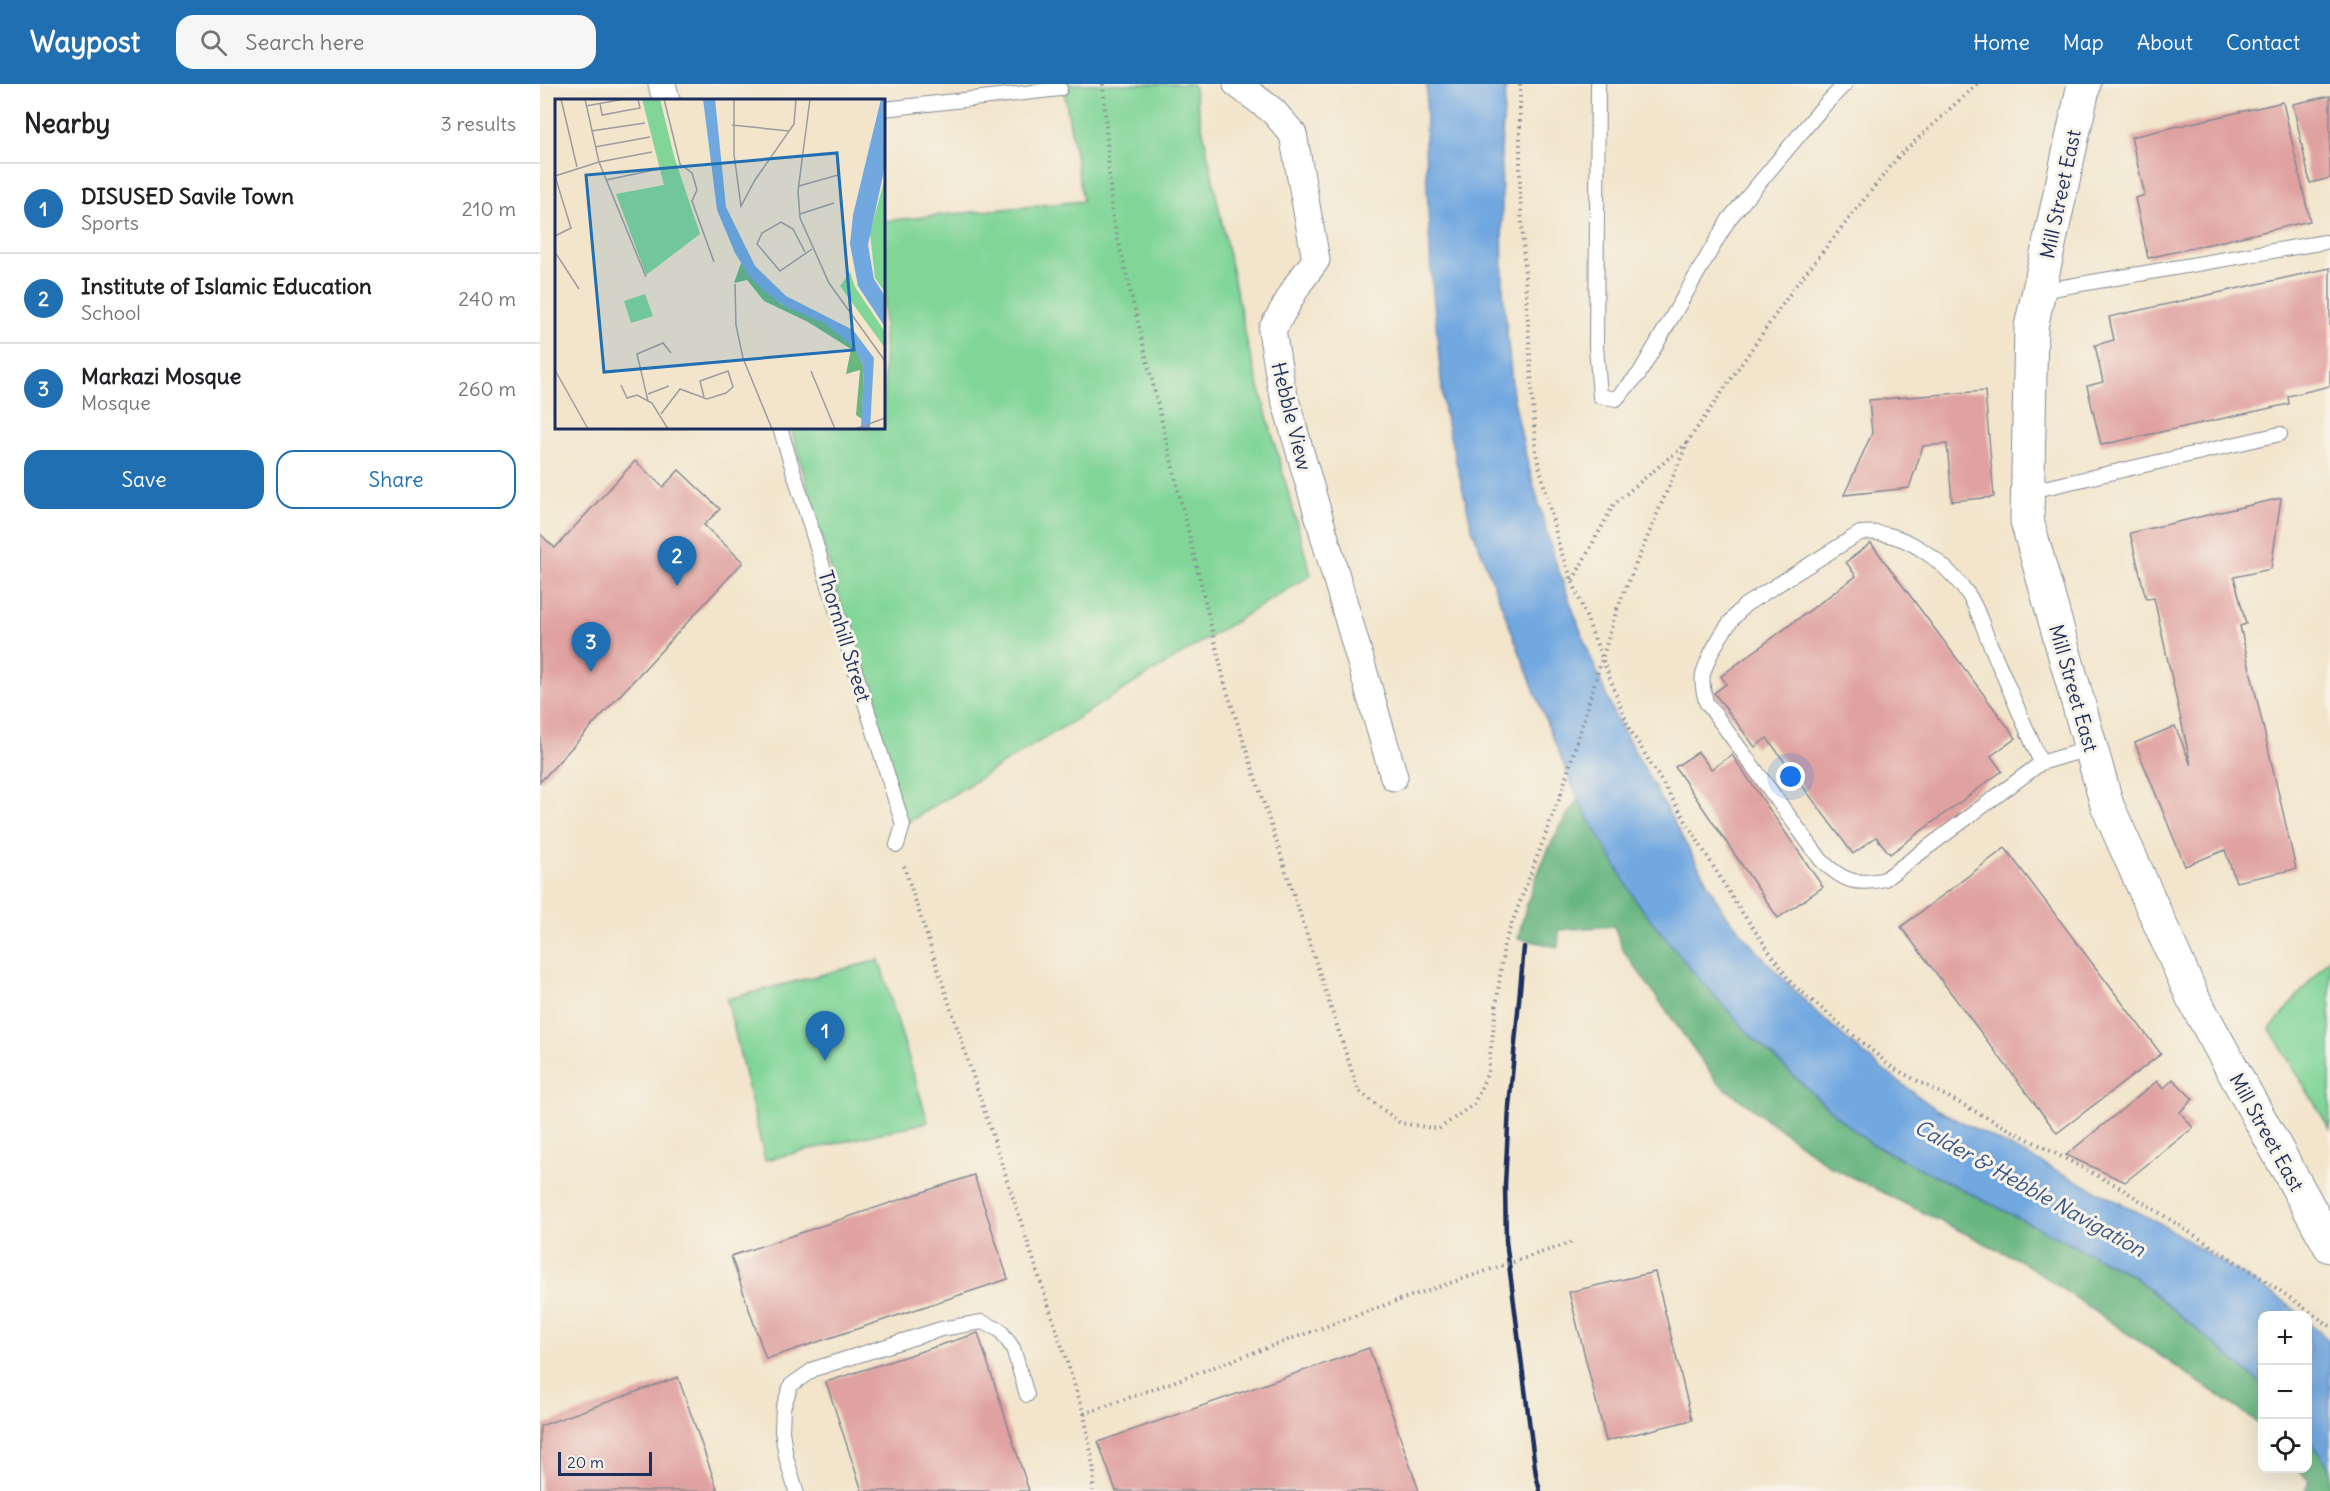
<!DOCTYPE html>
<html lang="en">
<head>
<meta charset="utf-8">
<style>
	body { margin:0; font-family:Delius,sans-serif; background:#f6f6f6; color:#202124 }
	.controls { position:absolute; right:18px; bottom:18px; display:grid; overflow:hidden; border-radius:12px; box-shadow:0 6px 24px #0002 }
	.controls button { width:54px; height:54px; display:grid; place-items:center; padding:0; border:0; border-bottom:2px solid #e0e0e0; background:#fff; color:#202124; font:30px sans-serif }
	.scale { position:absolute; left:18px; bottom:15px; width:94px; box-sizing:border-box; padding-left:6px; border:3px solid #1b2f5e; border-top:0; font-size:16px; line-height:21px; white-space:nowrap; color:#1b2f5e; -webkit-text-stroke:4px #f7f3e8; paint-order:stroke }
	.you { position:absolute; left:1251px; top:693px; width:21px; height:21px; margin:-15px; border:4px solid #fff; border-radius:50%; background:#1a73e8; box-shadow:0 0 0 9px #1a73e833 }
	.badge { display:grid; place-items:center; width:39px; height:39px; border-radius:50%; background:#1f6fb2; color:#fff; font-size:20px; font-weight:700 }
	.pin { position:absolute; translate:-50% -50px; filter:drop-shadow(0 2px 3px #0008) }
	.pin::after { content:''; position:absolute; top:32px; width:21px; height:18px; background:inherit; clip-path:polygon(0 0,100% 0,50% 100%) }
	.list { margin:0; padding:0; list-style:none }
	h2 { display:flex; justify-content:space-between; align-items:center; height:78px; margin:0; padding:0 24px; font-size:26px }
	h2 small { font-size:20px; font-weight:400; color:#757577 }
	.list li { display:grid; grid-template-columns:39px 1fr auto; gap:18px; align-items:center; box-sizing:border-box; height:90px; padding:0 24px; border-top:2px solid #e0e0e0 }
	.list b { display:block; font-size:22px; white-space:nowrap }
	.list p { margin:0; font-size:20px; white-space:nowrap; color:#757577 }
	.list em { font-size:20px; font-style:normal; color:#757577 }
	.actions { display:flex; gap:12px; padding:18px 24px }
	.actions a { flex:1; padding:14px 0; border:2px solid #1f6fb2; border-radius:18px; text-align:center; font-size:21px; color:#1f6fb2 }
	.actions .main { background:#1f6fb2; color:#fff }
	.icon { flex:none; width:33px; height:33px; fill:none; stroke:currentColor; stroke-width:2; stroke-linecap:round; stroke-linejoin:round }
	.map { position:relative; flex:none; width:1790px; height:1407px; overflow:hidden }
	header { display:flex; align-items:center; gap:36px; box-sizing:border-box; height:84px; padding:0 30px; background:#1f6fb2; color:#fff }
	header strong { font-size:28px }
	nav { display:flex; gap:33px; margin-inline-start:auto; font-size:21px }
	.search { width:420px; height:54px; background:#f6f6f6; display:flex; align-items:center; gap:15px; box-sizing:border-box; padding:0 21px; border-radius:18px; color:#757577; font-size:22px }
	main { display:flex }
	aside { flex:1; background:#fff }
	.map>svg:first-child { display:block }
	.green { fill:#80d597; stroke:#4e827a; stroke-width:1.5 }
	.forest { fill:#68b680; stroke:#42726f; stroke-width:1.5 }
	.water { fill:#72a8e0; stroke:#466c9f; stroke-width:1.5 }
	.building { fill:#e0a2a0 }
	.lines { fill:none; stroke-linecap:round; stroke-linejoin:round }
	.lane-casing { stroke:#868a94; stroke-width:16 }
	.street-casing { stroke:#868a94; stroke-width:29 }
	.secondary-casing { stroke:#868a94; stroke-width:35 }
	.path { stroke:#868a94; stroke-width:4; stroke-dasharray:1.5 4.5; stroke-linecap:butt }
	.lane { stroke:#fff; stroke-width:14 }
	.street { stroke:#fff; stroke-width:27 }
	.secondary { stroke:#fff; stroke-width:33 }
	.rail { stroke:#1b2f5e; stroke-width:4.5 }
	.path-bridge { stroke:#868a94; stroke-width:4; stroke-dasharray:1.5 4.5; stroke-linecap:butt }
	.labels { text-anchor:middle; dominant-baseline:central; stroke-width:6; stroke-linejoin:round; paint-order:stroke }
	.street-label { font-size:20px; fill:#1b2f5e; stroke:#f7f3e8 }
	.water-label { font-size:21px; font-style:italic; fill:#355385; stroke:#f7f3e8 }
	.inset-road { fill:none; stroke:#9c9c9f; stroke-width:1.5 }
	.view { fill:#1f6fb2; fill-opacity:0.15; stroke:#1f6fb2; stroke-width:3 }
	.inset-edge { fill:none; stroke:#1b2f5e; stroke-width:3 }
</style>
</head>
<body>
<header>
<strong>Waypost</strong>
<div class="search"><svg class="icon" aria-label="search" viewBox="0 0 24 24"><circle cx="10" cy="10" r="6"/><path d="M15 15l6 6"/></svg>Search here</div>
<nav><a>Home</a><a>Map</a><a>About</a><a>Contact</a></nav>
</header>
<main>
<aside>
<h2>Nearby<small>3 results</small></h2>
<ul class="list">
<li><span class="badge">1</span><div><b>DISUSED Savile Town</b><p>Sports</p></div><em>210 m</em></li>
<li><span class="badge">2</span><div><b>Institute of Islamic Education</b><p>School</p></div><em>240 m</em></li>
<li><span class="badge">3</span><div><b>Markazi Mosque</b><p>Mosque</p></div><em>260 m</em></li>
</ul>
<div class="actions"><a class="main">Save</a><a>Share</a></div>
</aside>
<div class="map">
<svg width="1790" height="1407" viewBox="0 0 1790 1407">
	<rect width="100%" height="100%" fill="#f7f3e8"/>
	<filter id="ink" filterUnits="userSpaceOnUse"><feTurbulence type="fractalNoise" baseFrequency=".0167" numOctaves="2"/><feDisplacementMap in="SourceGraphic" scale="12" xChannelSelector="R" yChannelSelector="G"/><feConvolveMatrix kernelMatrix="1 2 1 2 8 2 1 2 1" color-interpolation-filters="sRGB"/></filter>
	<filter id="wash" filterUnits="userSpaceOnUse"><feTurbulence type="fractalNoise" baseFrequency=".008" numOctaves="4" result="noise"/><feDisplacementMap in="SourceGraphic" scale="24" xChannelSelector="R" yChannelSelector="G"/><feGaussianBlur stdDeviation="1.35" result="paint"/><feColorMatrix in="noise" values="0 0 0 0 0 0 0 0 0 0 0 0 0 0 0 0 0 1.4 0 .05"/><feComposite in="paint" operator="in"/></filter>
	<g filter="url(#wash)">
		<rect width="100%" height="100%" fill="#f2e5cb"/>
		<g class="green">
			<path d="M523,0H653L708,263L771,491L363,741L251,344H344V137L543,117Z"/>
			<path d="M1790,873V1045L1730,945Z"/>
			<path d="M339,876L388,1038L225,1076L187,915Z"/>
		</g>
		<g class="forest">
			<path d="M1038,715L1098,820L1155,890L1213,954L1300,1035L1332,1060L1592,1191L1722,1300V1341L1481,1177L1291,1083L1178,999L1083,866L1074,842L1019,846L1018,863L978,854C989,805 1009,756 1038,715Z"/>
			<path d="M1768,1353L1790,1384V1407H1765L1769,1397L1758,1385L1768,1384Z"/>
		</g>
		<g class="water">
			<path d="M887,0H966L961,63L963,206L973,312L987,377L1013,471L1045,559L1074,630L1183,827L1226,877L1277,929L1339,983L1396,1025L1621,1140L1744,1217L1761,1231L1722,1232V1300L1592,1191L1332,1060L1300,1035L1213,954L1155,890L1098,820L1038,715L1008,642L932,444L904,327L891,186L885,61Z"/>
			<path d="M1768,1238L1790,1257V1384L1768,1353Z"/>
		</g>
		<g id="blocks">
			<g class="building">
				<path d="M1790,12V94L1770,99L1753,20Z"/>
				<path d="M1743,18L1770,137L1608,174L1595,114L1605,111L1591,53Z"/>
				<path d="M1790,184V302L1748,312L1749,320L1561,361L1547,302L1563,298L1555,261L1574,256L1569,233Z"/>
				<path d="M1445,307L1454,413L1412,417L1407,360L1383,362L1369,404L1304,411L1332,349L1329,316Z"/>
				<path d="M95,377L123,403L139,386L180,425L164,441L203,478L0,698V450L15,464Z"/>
				<path d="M1741,414L1731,485L1694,493L1706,540L1700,542L1756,785L1696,798L1685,766L1645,782L1595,659L1635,642L1651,681L1614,514L1606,515L1590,449Z"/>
				<path d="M1331,459L1476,654L1451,672L1462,687L1350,770L1336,753L1313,770L1227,654L1215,663L1174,609L1186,600L1181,592L1316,492L1306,478Z"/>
				<path d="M1158,668L1171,685L1192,671L1283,803L1238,834L1135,683Z"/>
				<path d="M1465,764L1621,970L1517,1049L1361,843Z"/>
				<path d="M1633,995L1653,1015L1640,1028L1653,1044L1585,1098L1526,1071L1617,997L1623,1005Z"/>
				<path d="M434,1091L468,1195L226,1275L191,1172Z"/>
				<path d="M1115,1188L1152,1336L1066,1357L1029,1208Z"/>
				<path d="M438,1249L489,1407H322L286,1298Z"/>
				<path d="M829,1264L879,1407H576L558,1358Z"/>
				<path d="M138,1293L178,1407H0V1342Z"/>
			</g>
		</g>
	</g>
	<g filter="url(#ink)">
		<use href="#blocks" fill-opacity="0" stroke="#868a94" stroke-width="1.5"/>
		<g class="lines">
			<defs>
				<g id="lane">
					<path d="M1058,0L1056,263L1060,312L1076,315L1099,290L1189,135L1281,25L1305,0"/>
					<path d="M344,25L520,5"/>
					<path d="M1500,207L1785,158"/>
					<path d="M240,344L363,741L357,761"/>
					<path d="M1487,408L1740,350"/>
					<path d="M1501,679C1484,640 1467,600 1450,560C1443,544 1438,524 1428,510C1404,477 1363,444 1320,449L1205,521C1188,538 1170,566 1163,590C1161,600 1164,609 1166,618L1281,776C1303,797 1315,802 1345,795L1501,679L1551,664"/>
					<path d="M256,1407L246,1373L242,1347L243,1324L251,1301L274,1285L401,1245L442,1238L460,1246L473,1264L487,1311"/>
				</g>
				<g id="street">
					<path d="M122,0L126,16"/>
					<path d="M697,0L733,27L753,50L776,176L758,200L732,246L741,302L854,693"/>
				</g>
				<path id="secondary" d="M1544,0L1491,243L1487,437L1567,721L1653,914L1790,1162"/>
			</defs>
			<use href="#lane" class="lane-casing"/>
			<use href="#street" class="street-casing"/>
			<use href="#secondary" class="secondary-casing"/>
			<g class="path">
				<path d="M563,0L572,131L686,604L818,1006L860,1039L899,1045L934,1020L948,988L964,860L1021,710"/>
				<path d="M980,0V109L996,369L1020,465L1089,644L1195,818L1252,900L1353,984L1579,1103L1729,1199L1790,1242"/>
				<path d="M1033,496L1074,420L1147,359"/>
				<path d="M1077,525L1148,357L1256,201L1358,73L1437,0"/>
				<path d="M364,782L544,1330L554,1386L553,1407"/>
				<path d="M544,1330L859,1216"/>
			</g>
			<use href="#lane" class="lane"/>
			<use href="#street" class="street"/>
			<use href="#secondary" class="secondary"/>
			<path class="rail" d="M984,863L969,1023L965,1101L966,1157L996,1391L1000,1407"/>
			<g class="path-bridge">
				<path d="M1021,710L1077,525"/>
				<path d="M859,1216L1033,1158"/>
			</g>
		</g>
	</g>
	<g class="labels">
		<g class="street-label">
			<text transform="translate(1520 110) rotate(-78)">Mill Street East</text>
			<text transform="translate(752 332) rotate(76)">Hebble View</text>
			<text transform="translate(305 552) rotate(73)">Thornhill Street</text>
			<text transform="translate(1534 604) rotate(74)">Mill Street East</text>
			<text transform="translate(1727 1048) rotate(61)">Mill Street East</text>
		</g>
		<g class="water-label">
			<text transform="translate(1490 1104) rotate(29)">Calder &amp; Hebble Navigation</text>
		</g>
	</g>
	<g transform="translate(15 15)">
		<rect width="330" height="330" fill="#f2e5cb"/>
		<path d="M87,0H105L119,57L145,135L91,176L61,95L109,86ZM330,79V193L320,179L315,134ZM295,173L300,188L330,233V249L285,187ZM90,195L98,217L76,224L69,202Z" fill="#80d597"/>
		<path d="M186,164L226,205L269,223L299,247L309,268L307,320L301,316L305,271L291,275L296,250L253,223L209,202L192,181L179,184Z" fill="#68b680"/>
		<path d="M148,0H160L171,108L200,167L231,197L298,231L319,259L315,330H306L309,268L299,248L269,224L231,208L213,195L195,178L180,154L162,111ZM326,0H330V67L313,146L319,180L330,197V228L303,187L295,145L298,116Z" fill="#72a8e0"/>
		<path class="inset-road" d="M6,0L22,68M30,0L44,63L91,178M109,0L125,65L137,74L142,91L137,102L159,163M179,0V55L186,107L200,81L239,25L241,0M255,0L243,92L245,119L274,184L330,262M45,4L47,16L85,9L83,0M31,7L69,0M177,26L234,32M36,32L90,24M40,48L95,38M0,77L44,63L97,53M0,77L16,129L0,137M51,81L104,70M244,87L283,76M245,115L279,104M0,153L24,190M250,153L238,130L226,123L207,134L202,145L225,172L257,150M180,185L181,226L188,259L217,330M0,271L33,330M256,272L280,330M66,286L72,299L82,296L97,304L113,330M93,295L114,287M93,302L82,255L108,244L116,254M106,315L125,290L152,300L171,294L178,288L173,272L145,282L149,298M300,330L330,319"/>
		<path class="view" d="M282,54L299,251L49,273L31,76Z"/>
		<rect width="330" height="330" class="inset-edge"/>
	</g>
</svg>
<div class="controls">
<button>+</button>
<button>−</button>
<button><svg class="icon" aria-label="locate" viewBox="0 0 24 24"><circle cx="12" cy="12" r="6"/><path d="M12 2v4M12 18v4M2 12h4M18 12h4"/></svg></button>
</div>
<div class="scale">20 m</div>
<div class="you"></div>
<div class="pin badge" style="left:285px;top:977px">1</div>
<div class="pin badge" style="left:137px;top:502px">2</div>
<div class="pin badge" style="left:51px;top:588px">3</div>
</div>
</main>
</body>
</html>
